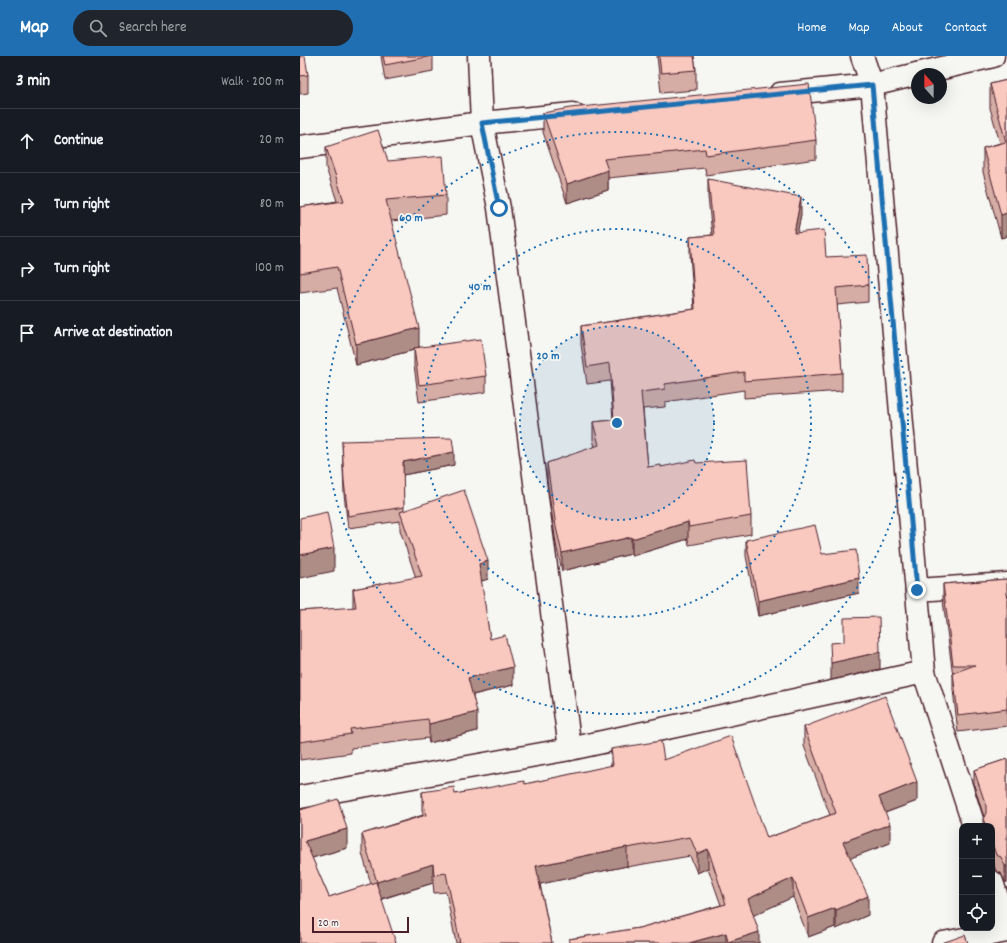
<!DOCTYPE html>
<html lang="en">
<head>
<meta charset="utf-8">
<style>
	body { margin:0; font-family:Dekko,sans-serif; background:#20242c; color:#f1f3f6 }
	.controls { position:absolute; right:12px; bottom:12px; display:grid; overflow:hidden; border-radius:8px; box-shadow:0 4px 16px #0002 }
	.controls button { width:36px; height:36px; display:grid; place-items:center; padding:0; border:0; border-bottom:1px solid #363941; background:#171b24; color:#f1f3f6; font:20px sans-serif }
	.compass { position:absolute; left:611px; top:12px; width:36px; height:36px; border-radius:50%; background:#171b24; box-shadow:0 4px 16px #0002; rotate:339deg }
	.scale { position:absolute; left:12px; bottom:10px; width:97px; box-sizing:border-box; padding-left:4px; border:2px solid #4a1f2b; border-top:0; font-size:11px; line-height:14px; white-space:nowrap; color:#4a1f2b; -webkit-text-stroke:3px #f6f6f2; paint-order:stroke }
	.stop { position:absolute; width:12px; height:12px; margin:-9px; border:3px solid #1f6fb2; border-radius:50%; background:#fff }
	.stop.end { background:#1f6fb2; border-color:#fff; box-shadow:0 1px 4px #0008 }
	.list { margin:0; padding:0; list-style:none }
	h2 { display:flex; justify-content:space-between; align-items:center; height:52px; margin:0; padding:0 16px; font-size:17px }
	h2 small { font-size:13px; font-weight:400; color:#9ea1a6 }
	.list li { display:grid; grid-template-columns:26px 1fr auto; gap:12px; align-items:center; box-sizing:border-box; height:64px; padding:0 16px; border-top:1px solid #363941 }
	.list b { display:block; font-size:15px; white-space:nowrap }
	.list em { font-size:13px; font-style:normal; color:#9ea1a6 }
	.icon { flex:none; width:22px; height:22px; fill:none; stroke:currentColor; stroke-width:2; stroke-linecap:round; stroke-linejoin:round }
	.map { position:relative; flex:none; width:707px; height:887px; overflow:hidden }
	header { display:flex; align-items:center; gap:24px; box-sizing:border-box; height:56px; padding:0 20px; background:#1f6fb2; color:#fff }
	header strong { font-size:19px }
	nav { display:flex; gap:22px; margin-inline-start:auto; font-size:14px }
	.search { width:280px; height:36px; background:#20242c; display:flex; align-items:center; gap:10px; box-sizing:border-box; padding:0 14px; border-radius:22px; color:#9ea1a6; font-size:15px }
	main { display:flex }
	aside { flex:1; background:#171b24 }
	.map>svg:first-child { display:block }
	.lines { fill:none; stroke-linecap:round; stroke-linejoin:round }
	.minor-casing { stroke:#4a1f2b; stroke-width:25 }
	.minor { stroke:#f6f6f2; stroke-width:22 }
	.wall { fill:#d6ada5; stroke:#4a1f2b }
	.shaded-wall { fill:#ae8d86; stroke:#4a1f2b }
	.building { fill:#f9c9c0; stroke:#4a1f2b }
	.route { stroke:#1f6fb2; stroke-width:5 }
	.ring { fill:none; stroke:#1f6fb2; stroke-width:2; stroke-dasharray:2 4 }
	.centre { fill:#1f6fb2; stroke:#f6f6f2; stroke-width:2 }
	.ring-label { font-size:12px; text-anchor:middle; font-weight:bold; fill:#1f6fb2; stroke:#f6f6f2; stroke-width:3.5; stroke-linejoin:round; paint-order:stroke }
</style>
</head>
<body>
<header>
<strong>Map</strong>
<div class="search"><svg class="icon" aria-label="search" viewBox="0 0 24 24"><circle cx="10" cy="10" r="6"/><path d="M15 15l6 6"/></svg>Search here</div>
<nav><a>Home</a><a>Map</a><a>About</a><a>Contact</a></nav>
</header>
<main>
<aside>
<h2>3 min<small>Walk · 200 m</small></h2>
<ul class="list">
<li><svg class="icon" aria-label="ahead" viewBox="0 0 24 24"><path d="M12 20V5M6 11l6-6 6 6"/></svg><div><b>Continue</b></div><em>20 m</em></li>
<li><svg class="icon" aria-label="right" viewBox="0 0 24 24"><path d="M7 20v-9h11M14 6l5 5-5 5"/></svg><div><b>Turn right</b></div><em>80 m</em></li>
<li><svg class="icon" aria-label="right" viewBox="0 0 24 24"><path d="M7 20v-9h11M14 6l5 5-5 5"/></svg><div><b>Turn right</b></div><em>100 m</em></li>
<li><svg class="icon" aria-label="arrive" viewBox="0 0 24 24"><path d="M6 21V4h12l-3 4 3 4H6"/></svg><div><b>Arrive at destination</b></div></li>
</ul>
</aside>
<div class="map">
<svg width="707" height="887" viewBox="0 0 707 887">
	<rect width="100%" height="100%" fill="#f6f6f2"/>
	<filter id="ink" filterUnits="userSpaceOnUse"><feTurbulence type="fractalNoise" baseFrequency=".025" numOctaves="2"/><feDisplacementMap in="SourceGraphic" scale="8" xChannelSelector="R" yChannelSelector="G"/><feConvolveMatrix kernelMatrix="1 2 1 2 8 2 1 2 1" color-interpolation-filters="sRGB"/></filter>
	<g filter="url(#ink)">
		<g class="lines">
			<defs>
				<g id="minor">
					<path d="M179,0L182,67L199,152L270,693"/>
					<path d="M562,0L572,29L624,616L674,770"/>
					<path d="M617,18L693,0"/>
					<path d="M480,38L572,29L617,18"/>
					<path d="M0,91L182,67L273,58"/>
					<path d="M617,534L707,528"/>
					<path d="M0,741L270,693L624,616"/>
					<path d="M692,826L707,872"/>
					<path d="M643,887L707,875"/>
				</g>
			</defs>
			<use href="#minor" class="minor-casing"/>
			<use href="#minor" class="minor"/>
		</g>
		<g class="wall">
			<path d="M0,0L8,19V37L0,38Z"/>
			<path d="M81,0H133V15L85,24Z"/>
			<path d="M357,0H394L396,14V34L361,37Z"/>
			<path d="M707,24V180L701,182L683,116V92L700,87L690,52V28Z"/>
			<path d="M243,57L516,84V103L406,119L405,112L308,122V134L267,147L243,76Z"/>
			<path d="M26,91L88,105L146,139V159L91,165L119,291L186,320V336L119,346L114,309V294L56,309L37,232L0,237V151L37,145L26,112Z"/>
			<path d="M408,123L501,158L497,177L526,201L568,229V246L537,249L542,317V335L444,342V334L365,346V351L343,353L348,411H361L396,407L451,460V478L389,489L388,483L332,500L331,498L262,515L256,488L247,424V407L295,391L293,384V366L313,364L310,325L287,328L281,288V270L394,253L390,198V181L412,179L408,141Z"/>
			<path d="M42,385L154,409L103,419L104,455L188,523L181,525L190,583L213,629L173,639L177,675L129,687L128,682L51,692V697L0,704V555L53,552V533L116,522L100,474V465L48,472L44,438Z"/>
			<path d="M446,484L522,498L559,537L458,560L446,500Z"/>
			<path d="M707,523V670L658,676L653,634V620L643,545V528Z"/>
			<path d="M504,671L617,745L585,757L590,787L550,802L568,859L536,873L535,871L508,881L493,841L453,859L459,887H269V883L339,872L421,849L408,812L397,817L390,800L327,811V810L240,828L252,887H156L146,836L134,837L133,827L82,843L0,887V754L47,792L12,802L29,841L71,828L62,797V778L123,759L122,754V736L155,738L225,728L311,710V693L364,704L467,782L530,759L504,690Z"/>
			<path d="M707,703V826H705L701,817L696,815L692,803V770H683V763L684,761L674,729V714Z"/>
		</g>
		<g class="shaded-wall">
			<path d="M308,114V134L267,147V128Z"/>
			<path d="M501,141V158L494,195V177Z"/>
			<path d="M707,157V180L701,182V159Z"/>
			<path d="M119,272V293L114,292V294L56,309V288Z"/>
			<path d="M154,396V409L103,419V406Z"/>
			<path d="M388,466V483L332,500V483Z"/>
			<path d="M331,481V498L262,515V497Z"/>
			<path d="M34,492V515L0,522V499Z"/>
			<path d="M188,505V523L179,526V508Z"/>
			<path d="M559,522V537L458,560V545Z"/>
			<path d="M580,596V613L531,624V607Z"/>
			<path d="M213,611V629L168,640V622Z"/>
			<path d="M177,656V675L129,687V668Z"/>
			<path d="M617,726V745L579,759V741Z"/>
			<path d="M590,768V787L543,805V786Z"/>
			<path d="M47,773V792L5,804V785Z"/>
			<path d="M327,791V810L236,829V810Z"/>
			<path d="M408,793V812L397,817V798Z"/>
			<path d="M133,808V827L77,844V826Z"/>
			<rect x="705" y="810" width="2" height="16"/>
			<path d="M493,822V841L448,862V843Z"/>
			<path d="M568,840V859L536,873V854Z"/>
			<path d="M535,852V871L508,881V862Z"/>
			<path d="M459,876V887H428V886Z"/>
			<path d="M426,877V887H389Z"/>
		</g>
		<g class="building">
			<path d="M0,0H5L8,19L0,20Z"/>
			<path d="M83,0H132L85,9Z"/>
			<path d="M359,0H394L396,14L361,17Z"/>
			<path d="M707,24V157L701,159L683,92L706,86L690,28Z"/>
			<path d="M509,28L516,84L406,99L405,93L304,103L308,114L267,128L243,57L270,52Z"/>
			<path d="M78,74L88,105L143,100L146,139L86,144L119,272L56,288L37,211L0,217V151L44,145L26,91Z"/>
			<path d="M408,123L501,141L494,177L524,174L526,201L567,199L568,229L536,232L542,317L444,325V316L365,328V333L341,336L348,411L361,409V411L395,404L396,407L447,404L451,460L389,471L388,466L332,483L331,481L262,497L256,471L247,407L299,389L293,366L314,364L310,307L287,311L281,270L395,253L390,181L414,179Z"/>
			<path d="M181,283L186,320L119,329L114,292Z"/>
			<path d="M152,382L154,396L103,406L104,451L48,460L44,425L42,385Z"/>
			<path d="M164,434L188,505L179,508L190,583L205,579L213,611L168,622L177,656L129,668L128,663L50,673L51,678L0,686V555L56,551L53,533L122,520L100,456Z"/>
			<path d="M27,456L34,492L0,499V462Z"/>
			<path d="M515,469L522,498L556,494L559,522L458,545L446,484Z"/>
			<path d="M707,523V653L658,659L653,617L675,609H653L643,528Z"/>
			<path d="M579,561L580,596L531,607L530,587L544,586V562Z"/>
			<path d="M585,640L617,726L579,741L590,768L543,786L568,840L536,854L535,852L508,862L493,822L448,843L459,876L428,886L426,877L389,887H269V883L339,872L426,848L408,793L397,798L390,781L327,792V791L236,810L252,887H160L146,817L134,819L133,808L77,826L62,778L126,759L122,736L154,731L155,738L224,725L225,728L313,709L311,693L361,685L364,704L431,680L467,782L536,757L504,671Z"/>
			<path d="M707,703V810H705L701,801L696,799L692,787V770H686L683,763L686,757V750L674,714Z"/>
			<path d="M38,743L47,773L5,785L29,841L76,826L96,887H0V754Z"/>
			<path d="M665,879L668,887H642Z"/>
		</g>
	</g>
	<g class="lines" filter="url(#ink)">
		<path class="route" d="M199,152L182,67L572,29L617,534"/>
	</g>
	<circle cx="317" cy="367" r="97" fill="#1f6fb2" fill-opacity=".12"/>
	<g class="ring">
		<circle cx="317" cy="367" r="97"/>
		<circle cx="317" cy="367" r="194"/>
		<circle cx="317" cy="367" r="291"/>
	</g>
	<circle cx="317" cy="367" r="6" class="centre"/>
	<g class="ring-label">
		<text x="111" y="165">60 m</text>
		<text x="180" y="234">40 m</text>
		<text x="248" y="303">20 m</text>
	</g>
</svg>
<div class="controls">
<button>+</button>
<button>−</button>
<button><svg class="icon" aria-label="locate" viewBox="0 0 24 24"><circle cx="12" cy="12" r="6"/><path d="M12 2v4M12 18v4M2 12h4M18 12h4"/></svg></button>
</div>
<svg class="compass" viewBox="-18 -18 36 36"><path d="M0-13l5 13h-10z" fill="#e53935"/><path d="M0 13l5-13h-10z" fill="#9ea1a6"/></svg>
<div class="scale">20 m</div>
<div class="stop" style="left:199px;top:152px"></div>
<div class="stop end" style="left:617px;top:534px"></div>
</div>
</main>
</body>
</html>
